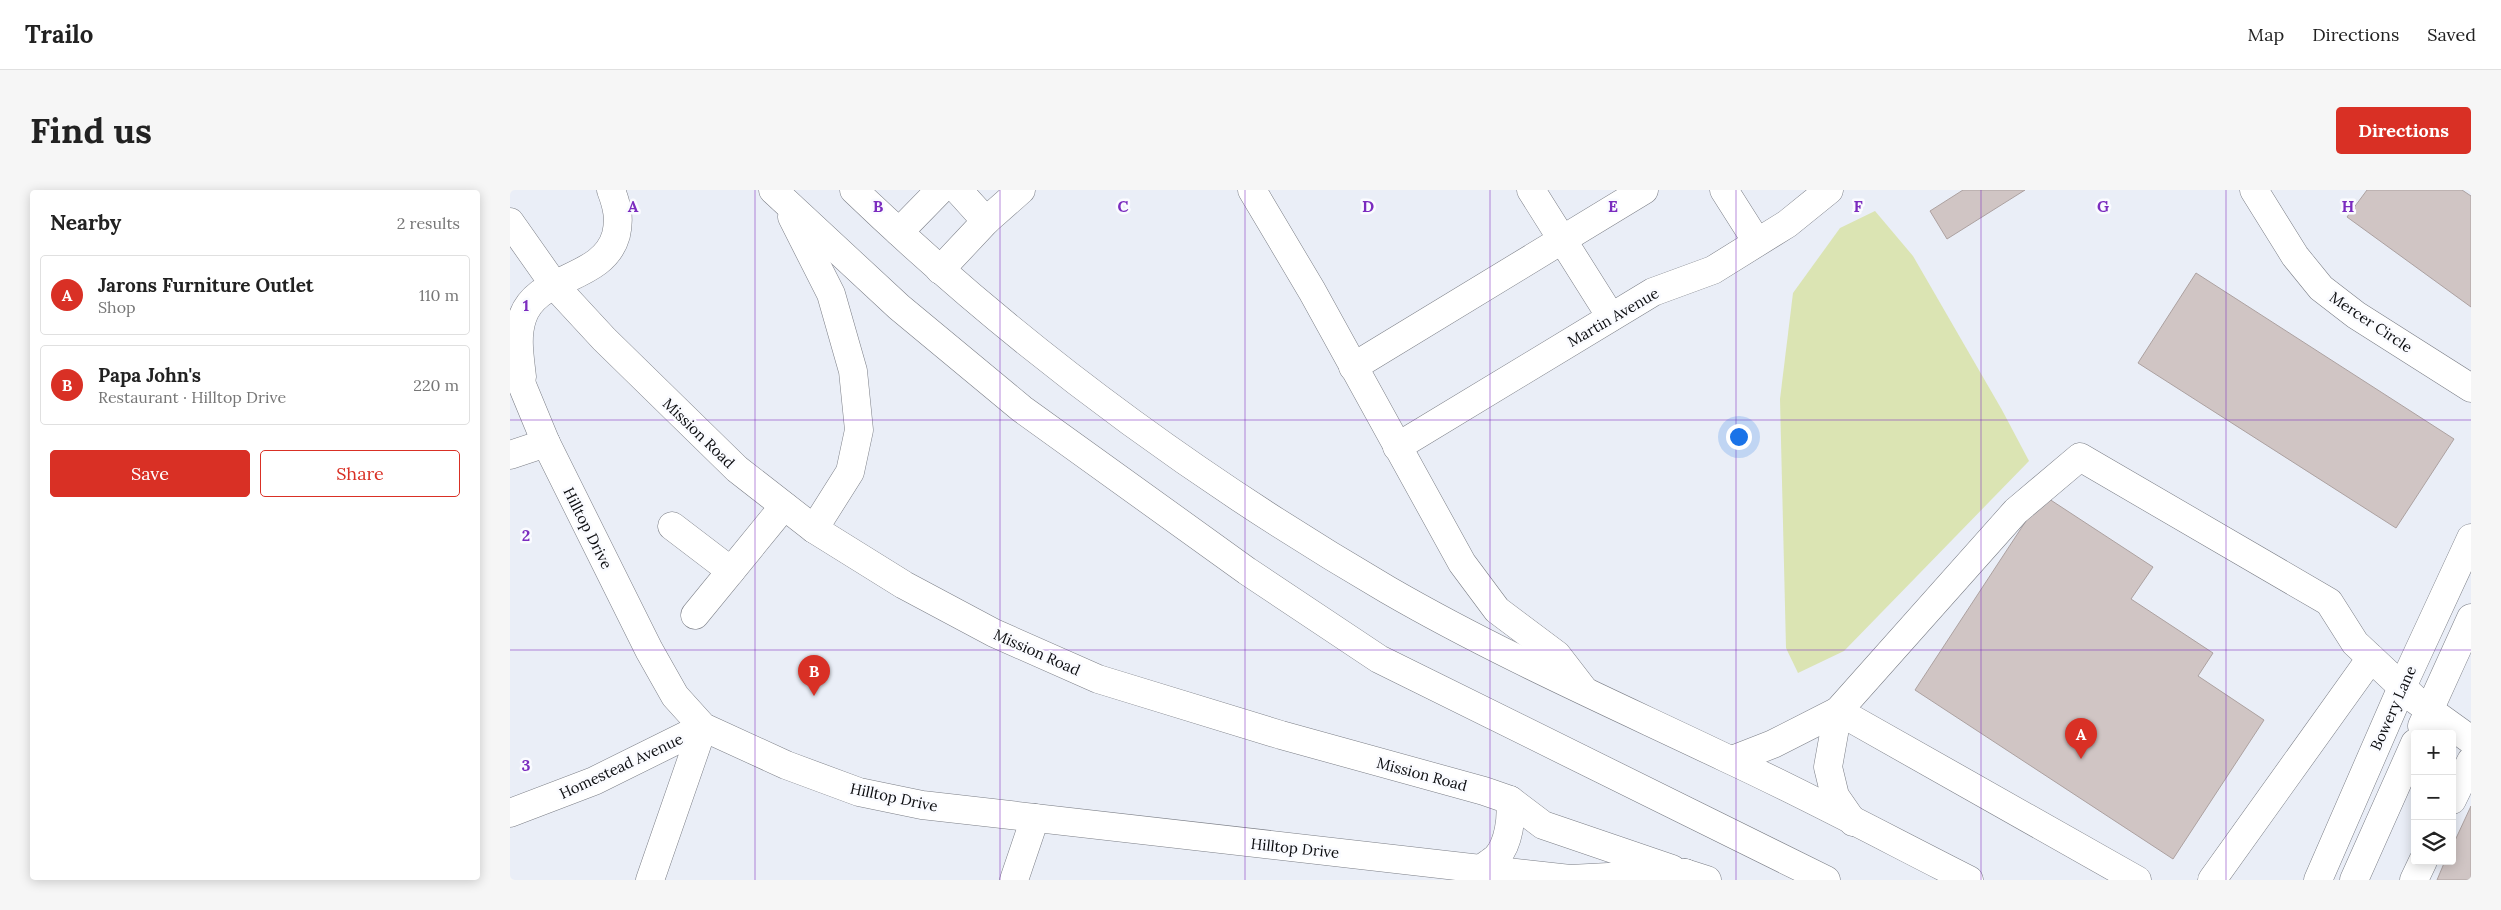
<!DOCTYPE html>
<html lang="en">
<head>
<meta charset="utf-8">
<style>
	body { margin:0; font-family:Lora,serif; background:#f6f6f6; color:#222 }
	.controls { position:absolute; right:15px; bottom:15px; display:grid; overflow:hidden; border-radius:5px; box-shadow:0 2px 12px #0003 }
	.controls button { width:45px; height:45px; display:grid; place-items:center; padding:0; border:0; border-bottom:1px solid #e0e0e0; background:#fff; color:#222; font:25px sans-serif }
	.you { position:absolute; left:1228px; top:246px; width:18px; height:18px; margin:-12px; border:4px solid #fff; border-radius:50%; background:#1a73e8; box-shadow:0 0 0 8px #1a73e833 }
	.badge { display:grid; place-items:center; width:32px; height:32px; border-radius:50%; background:#d93025; color:#fff; font-size:16px; font-weight:700 }
	.pin { position:absolute; translate:-50% -41px; filter:drop-shadow(0 1px 2px #0008) }
	.pin::after { content:''; position:absolute; top:26px; width:18px; height:15px; background:inherit; clip-path:polygon(0 0,100% 0,50% 100%) }
	.list { margin:0; padding:0; list-style:none }
	h2 { display:flex; justify-content:space-between; align-items:center; height:65px; margin:0; padding:0 20px; font-size:21px }
	h2 small { font-size:16px; font-weight:400; color:#767676 }
	.list li { display:grid; grid-template-columns:32px 1fr auto; gap:15px; align-items:center; box-sizing:border-box; height:80px; margin:0 10px 10px; padding:0 10px; border:1px solid #e0e0e0; border-radius:5px }
	.list b { display:block; font-size:19px; white-space:nowrap }
	.list p { margin:0; font-size:16px; white-space:nowrap; color:#767676 }
	.list em { font-size:16px; font-style:normal; color:#767676 }
	.actions { display:flex; gap:10px; padding:15px 20px }
	.actions a { flex:1; padding:11px 0; border:1px solid #d93025; border-radius:5px; text-align:center; font-size:18px; color:#d93025 }
	.actions .main { background:#d93025; color:#fff }
	.icon { flex:none; width:28px; height:28px; fill:none; stroke:currentColor; stroke-width:2; stroke-linecap:round; stroke-linejoin:round }
	.map { position:relative; flex:none; width:1961px; height:690px; overflow:hidden; border-radius:5px }
	header { display:flex; align-items:center; gap:30px; box-sizing:border-box; height:70px; padding:0 25px; background:#fff; border-bottom:1px solid #e0e0e0 }
	header strong { font-size:24px }
	nav { display:flex; gap:28px; margin-inline-start:auto; font-size:18px }
	.intro { display:flex; align-items:center; justify-content:space-between; box-sizing:border-box; height:120px; padding:0 30px }
	h1 { margin:0; font-size:35px }
	.button { padding:12px 22px; border-radius:5px; background:#d93025; color:#fff; font-size:18px; font-weight:700 }
	main { display:flex; gap:30px; padding:0 30px }
	aside { flex:1; background:#fff; border-radius:5px; box-shadow:0 2px 12px #0003 }
	.map>svg:first-child { display:block }
	.green { fill:#dbe4b3 }
	.building { fill:#d0c5c4; stroke:#aca1a0 }
	.lines { fill:none; stroke-linecap:round; stroke-linejoin:round }
	.minor-casing { stroke:#7b7e86; stroke-width:29 }
	.highway-casing { stroke:#7b7e86; stroke-width:29 }
	.minor { stroke:#fff; stroke-width:28 }
	.highway { stroke:#fff; stroke-width:28 }
	.grid { fill:none; stroke:#7b2cbf; stroke-width:1; stroke-opacity:0.55 }
	.labels { text-anchor:middle; dominant-baseline:central; stroke-width:5; stroke-linejoin:round; paint-order:stroke }
	.street-label { font-size:15px; fill:#0b0c0f; stroke:#fafbff }
	.grid-label { font-size:16px; text-anchor:middle; font-weight:bold; fill:#7b2cbf; stroke:#fafbff; stroke-width:5; stroke-linejoin:round; paint-order:stroke }
</style>
</head>
<body>
<header>
<strong>Trailo</strong>
<nav><a>Map</a><a>Directions</a><a>Saved</a></nav>
</header>
<div class="intro"><h1>Find us</h1><a class="button">Directions</a></div>
<main>
<aside>
<h2>Nearby<small>2 results</small></h2>
<ul class="list">
<li><span class="badge">A</span><div><b>Jarons Furniture Outlet</b><p>Shop</p></div><em>110 m</em></li>
<li><span class="badge">B</span><div><b>Papa John's</b><p>Restaurant · Hilltop Drive</p></div><em>220 m</em></li>
</ul>
<div class="actions"><a class="main">Save</a><a>Share</a></div>
</aside>
<div class="map">
<svg width="1961" height="690" viewBox="0 0 1961 690">
	<rect width="100%" height="100%" fill="#eaeef7"/>
	<path class="green" d="M1365,21L1403,66L1492,220L1519,271L1334,461L1288,483L1276,458L1270,209L1283,103L1330,38Z"/>
	<g class="building">
		<path d="M1453,0H1515L1437,49L1420,21Z"/>
		<path d="M1857,0H1952L1961,6V117L1837,27Z"/>
		<path d="M1686,83L1944,249L1886,338L1628,173Z"/>
		<path d="M1533,305L1643,377L1621,409L1703,463L1688,486L1754,530L1663,669L1405,500Z"/>
		<path d="M1961,616V690H1927L1935,671H1942V657Z"/>
	</g>
	<g class="lines">
		<defs>
			<g id="minor">
				<path d="M742,0L802,101L952,373L987,420L1047,465L1074,500"/>
				<path d="M1021,0L1101,127"/>
				<path d="M1214,0L1247,52"/>
				<path d="M1744,0L1785,66L1811,98L1846,125L1961,198"/>
				<path d="M476,31L511,0"/>
				<path d="M0,32L45,96L94,149L227,279L304,339L394,395L484,443L588,489L771,545L974,601L1000,610L1033,635L1162,679"/>
				<path d="M389,42L430,0"/>
				<path d="M430,80L476,31L448,0"/>
				<path d="M0,166L36,253L139,460L165,506L193,537L276,575L349,602L412,615L1060,689L1175,683"/>
				<path d="M843,177L1134,0"/>
				<path d="M12,187C10,168 6,148 12,129C25,84 93,92 106,45C110,28 107,16 101,0"/>
				<path d="M887,257L1143,102L1203,80L1277,34L1319,0"/>
				<path d="M0,265L36,253"/>
				<path d="M162,336L221,381"/>
				<path d="M185,425L274,316"/>
				<path d="M1328,521L1627,690"/>
				<path d="M1328,521L1318,577L1325,606L1343,632"/>
				<path d="M1912,536L1961,428"/>
				<path d="M1222,570L1263,554L1328,521L1506,321L1570,267L1819,412L1845,453L1907,511L1961,550"/>
				<path d="M1942,610L1961,571"/>
				<path d="M0,623L84,591L193,537"/>
				<path d="M971,679C976,675 983,671 987,667C999,653 1002,627 1000,610"/>
				<path d="M140,690L193,537"/>
				<path d="M504,690L525,628"/>
				<path d="M1702,690L1861,468"/>
				<path d="M1808,690L1892,497L1961,348"/>
				<path d="M1844,690L1905,553"/>
				<path d="M1904,690L1913,671"/>
			</g>
			<g id="highway">
				<path d="M263,0L389,117L512,219L737,381L869,469L1316,690"/>
				<path d="M344,0C504,154 686,288 878,400C987,463 1103,514 1216,568C1298,606 1378,649 1459,690"/>
				<path d="M282,27L321,104L343,181L349,240L340,282L304,339"/>
				<path d="M1175,683L1197,690"/>
			</g>
		</defs>
		<use href="#minor" class="minor-casing"/>
		<use href="#highway" class="highway-casing"/>
		<use href="#minor" class="minor"/>
		<use href="#highway" class="highway"/>
	</g>
	<path class="grid" d="M245,0V690M490,0V690M735,0V690M980,0V690M1226,0V690M1471,0V690M1716,0V690M0,230H1961M0,460H1961"/>
	<g class="labels">
		<g class="street-label">
			<text transform="translate(1103 127) rotate(-30)">Martin Avenue</text>
			<text transform="translate(1861 132) rotate(34)">Mercer Circle</text>
			<text transform="translate(189 243) rotate(44)">Mission Road</text>
			<text transform="translate(78 338) rotate(63)">Hilltop Drive</text>
			<text transform="translate(527 462) rotate(24)">Mission Road</text>
			<text transform="translate(1883 518) rotate(-66)">Bowery Lane</text>
			<text transform="translate(111 576) rotate(-25)">Homestead Avenue</text>
			<text transform="translate(912 584) rotate(15)">Mission Road</text>
			<text transform="translate(384 607) rotate(12)">Hilltop Drive</text>
			<text transform="translate(785 658) rotate(6)">Hilltop Drive</text>
		</g>
	</g>
	<g class="grid-label">
		<text x="123" y="22">A</text>
		<text x="368" y="22">B</text>
		<text x="613" y="22">C</text>
		<text x="858" y="22">D</text>
		<text x="1103" y="22">E</text>
		<text x="1348" y="22">F</text>
		<text x="1593" y="22">G</text>
		<text x="1838" y="22">H</text>
		<text x="16" y="121">1</text>
		<text x="16" y="351">2</text>
		<text x="16" y="581">3</text>
	</g>
</svg>
<div class="controls">
<button>+</button>
<button>−</button>
<button><svg class="icon" aria-label="layers" viewBox="0 0 24 24"><path d="M12 4l9 5-9 5-9-5zM3 14l9 5 9-5"/></svg></button>
</div>
<div class="you"></div>
<div class="pin badge" style="left:1571px;top:569px">A</div>
<div class="pin badge" style="left:304px;top:506px">B</div>
</div>
</main>
</body>
</html>
